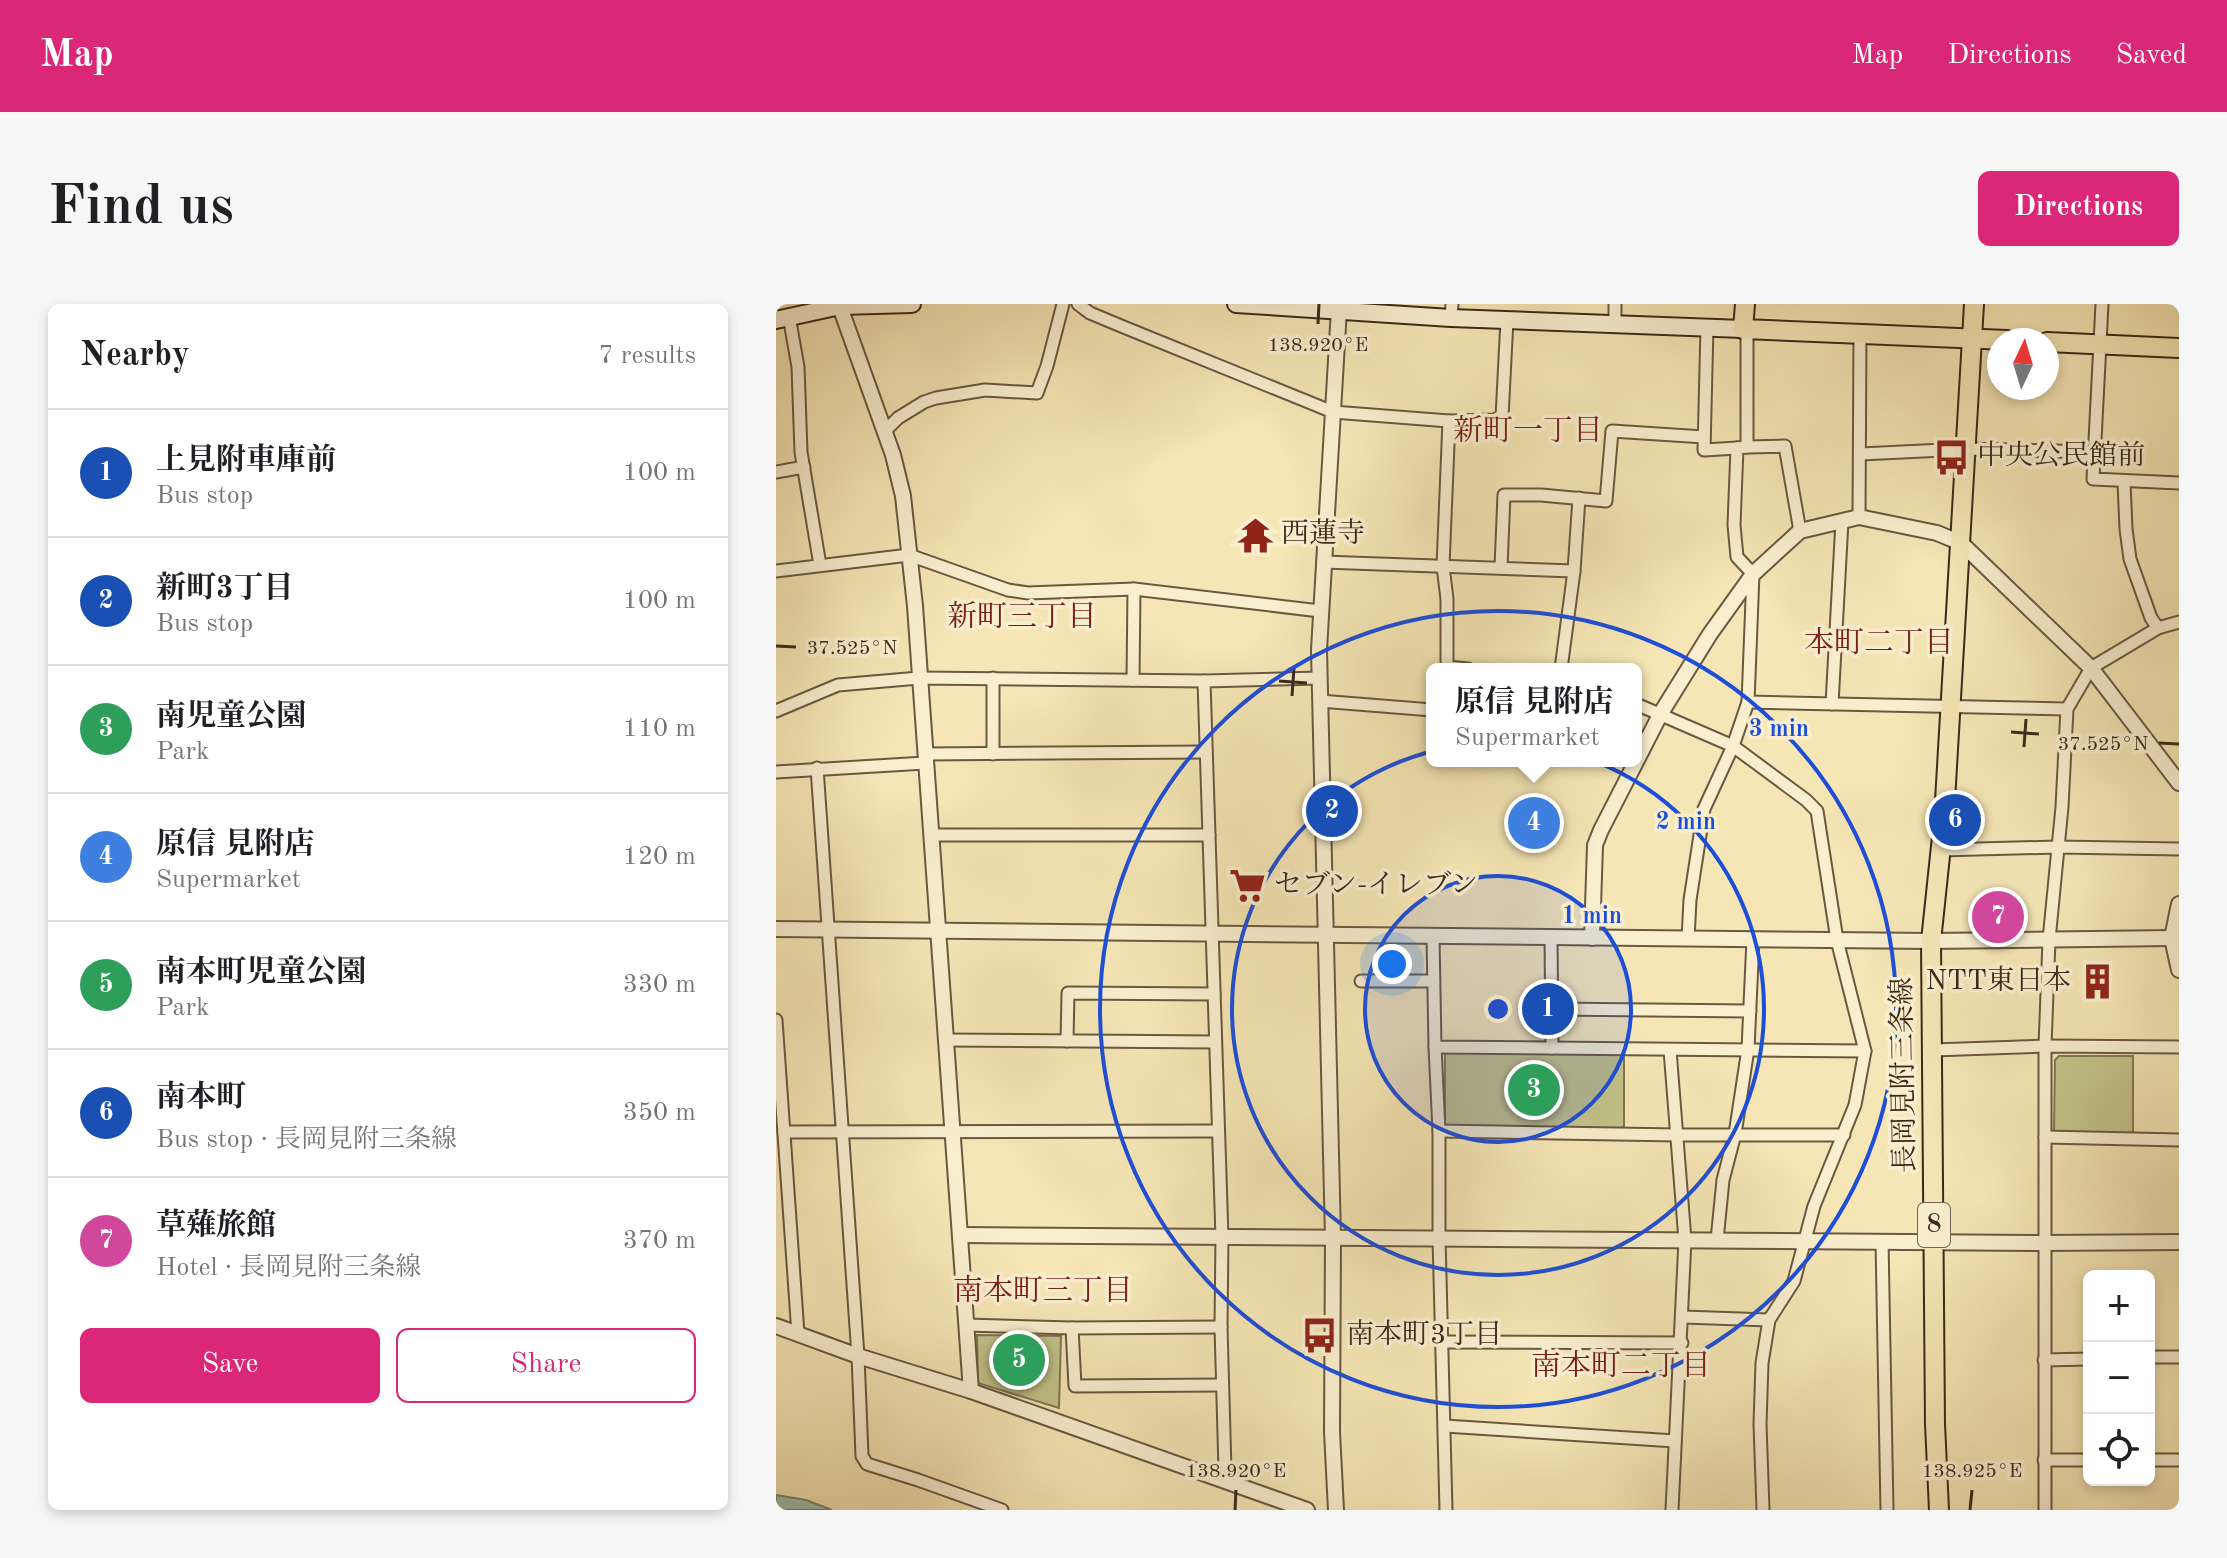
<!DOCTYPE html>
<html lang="en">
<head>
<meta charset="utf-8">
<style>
	body { margin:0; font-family:"Old Standard TT","Noto Serif JP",serif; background:#f6f6f6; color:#202124 }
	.controls { position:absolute; right:24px; bottom:24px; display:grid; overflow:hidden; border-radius:12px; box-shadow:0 4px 12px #0003 }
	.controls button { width:72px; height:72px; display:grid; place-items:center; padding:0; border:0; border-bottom:2px solid #e0e0e0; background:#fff; color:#202124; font:40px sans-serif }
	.compass { position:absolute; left:1211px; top:24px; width:72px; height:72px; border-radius:50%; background:#fff; box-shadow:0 4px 12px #0003; rotate:4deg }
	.you { position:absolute; left:616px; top:660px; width:28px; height:28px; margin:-20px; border:6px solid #fff; border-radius:50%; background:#1a73e8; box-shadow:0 0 0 12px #1a73e833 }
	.badge { display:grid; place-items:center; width:52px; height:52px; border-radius:50%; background:#db2777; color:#fff; font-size:26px; font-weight:700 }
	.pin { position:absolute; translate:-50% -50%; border:4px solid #fff; box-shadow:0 2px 8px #0006 }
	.popup { position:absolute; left:650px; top:359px; width:216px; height:104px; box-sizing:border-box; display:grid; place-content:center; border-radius:12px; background:#fff; filter:drop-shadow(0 2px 6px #0005); font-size:26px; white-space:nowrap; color:#757577 }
	.popup b { font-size:30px; color:#202124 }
	.popup::after { content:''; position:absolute; left:50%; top:100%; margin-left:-16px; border:16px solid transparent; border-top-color:#fff }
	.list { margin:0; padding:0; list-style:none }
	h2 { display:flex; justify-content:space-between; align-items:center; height:104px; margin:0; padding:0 32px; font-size:34px }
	h2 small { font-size:26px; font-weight:400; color:#757577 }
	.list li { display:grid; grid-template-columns:52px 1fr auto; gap:24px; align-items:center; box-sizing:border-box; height:128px; padding:0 32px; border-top:2px solid #e0e0e0 }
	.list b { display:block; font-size:30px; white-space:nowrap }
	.list p { margin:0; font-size:26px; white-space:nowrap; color:#757577 }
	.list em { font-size:26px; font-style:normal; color:#757577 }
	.actions { display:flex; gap:16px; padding:24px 32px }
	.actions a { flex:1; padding:18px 0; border:2px solid #db2777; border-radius:12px; text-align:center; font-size:28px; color:#db2777 }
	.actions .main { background:#db2777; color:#fff }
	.icon { flex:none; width:44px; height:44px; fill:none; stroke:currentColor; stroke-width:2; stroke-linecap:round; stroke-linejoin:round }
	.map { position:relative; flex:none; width:1403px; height:1206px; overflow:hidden; border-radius:12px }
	header { display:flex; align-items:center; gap:48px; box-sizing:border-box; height:112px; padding:0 40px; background:#db2777; color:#fff }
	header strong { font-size:38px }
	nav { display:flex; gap:44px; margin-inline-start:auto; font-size:28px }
	.intro { display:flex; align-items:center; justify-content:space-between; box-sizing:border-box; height:192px; padding:0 48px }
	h1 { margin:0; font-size:56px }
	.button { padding:20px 36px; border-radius:12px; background:#db2777; color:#fff; font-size:28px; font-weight:700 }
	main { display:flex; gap:48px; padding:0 48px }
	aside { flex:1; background:#fff; border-radius:12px; box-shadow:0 4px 12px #0003 }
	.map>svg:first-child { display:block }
	.green { fill:#c3c389; stroke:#807652; stroke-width:2 }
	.water { fill:#9dc0ab; stroke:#768371; stroke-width:2 }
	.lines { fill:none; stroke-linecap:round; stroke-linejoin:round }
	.minor-casing { stroke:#6a5842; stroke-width:15 }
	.tertiary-casing { stroke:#6a5842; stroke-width:18 }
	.secondary-casing { stroke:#3c281b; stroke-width:20 }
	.primary-casing { stroke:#3c281b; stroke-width:22 }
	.minor { stroke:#f9efcf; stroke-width:11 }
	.tertiary { stroke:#f9efcf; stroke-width:14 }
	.secondary { stroke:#f9efcf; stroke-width:16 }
	.primary { stroke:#f6e6b5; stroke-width:18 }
	.ticks { fill:none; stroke:#3c281b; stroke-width:3 }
	.ring { fill:none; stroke:#1d4ed8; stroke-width:4 }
	.labels { text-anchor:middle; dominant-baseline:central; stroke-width:7; stroke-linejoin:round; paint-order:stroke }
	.shield { fill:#f9efcf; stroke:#756451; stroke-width:2 }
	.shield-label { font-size:26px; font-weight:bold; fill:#3c281b }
	.poi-label { font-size:28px; fill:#3c281b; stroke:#f9efcf; text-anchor:start }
	.street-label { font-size:28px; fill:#3c281b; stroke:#f9efcf }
	.neighbourhood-label { font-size:30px; fill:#7a1f14; stroke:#f9efcf }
	.ticks-label { font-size:20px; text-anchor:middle; fill:#3c281b; stroke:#f9efcf; stroke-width:7; stroke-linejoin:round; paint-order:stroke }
	.centre { fill:#1d4ed8; stroke:#f9efcf; stroke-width:4 }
	.ring-label { font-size:24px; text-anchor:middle; font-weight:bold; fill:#1d4ed8; stroke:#f9efcf; stroke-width:7; stroke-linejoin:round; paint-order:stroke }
</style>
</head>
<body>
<header>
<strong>Map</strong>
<nav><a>Map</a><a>Directions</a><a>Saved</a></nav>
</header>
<div class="intro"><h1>Find us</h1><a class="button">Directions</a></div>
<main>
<aside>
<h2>Nearby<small>7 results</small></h2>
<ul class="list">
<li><span class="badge" style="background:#1a4fb4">1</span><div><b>上見附車庫前</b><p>Bus stop</p></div><em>100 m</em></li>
<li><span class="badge" style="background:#1a4fb4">2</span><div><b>新町3丁目</b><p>Bus stop</p></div><em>100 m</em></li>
<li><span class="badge" style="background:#2e9e5b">3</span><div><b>南児童公園</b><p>Park</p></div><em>110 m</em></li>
<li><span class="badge" style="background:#3f7fe0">4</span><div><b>原信 見附店</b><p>Supermarket</p></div><em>120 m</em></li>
<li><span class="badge" style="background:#2e9e5b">5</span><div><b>南本町児童公園</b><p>Park</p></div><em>330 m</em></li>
<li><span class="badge" style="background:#1a4fb4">6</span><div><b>南本町</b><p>Bus stop · 長岡見附三条線</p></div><em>350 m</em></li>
<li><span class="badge" style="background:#d1479c">7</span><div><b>草薙旅館</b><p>Hotel · 長岡見附三条線</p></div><em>370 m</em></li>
</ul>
<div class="actions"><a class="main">Save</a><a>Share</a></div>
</aside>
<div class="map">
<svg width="1403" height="1206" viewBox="0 0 1403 1206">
	<rect width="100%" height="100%" fill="#f6e6b5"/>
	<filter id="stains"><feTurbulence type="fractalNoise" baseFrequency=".0025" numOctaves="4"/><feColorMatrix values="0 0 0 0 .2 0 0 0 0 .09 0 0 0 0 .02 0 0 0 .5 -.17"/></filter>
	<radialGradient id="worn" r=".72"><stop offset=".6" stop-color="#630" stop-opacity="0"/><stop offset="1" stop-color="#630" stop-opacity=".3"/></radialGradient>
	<g class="green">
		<path d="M669,748L848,750V822L841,826L669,824Z"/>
		<path d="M1283,752H1357V831L1283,830L1278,826L1279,756Z"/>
		<path d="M201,1031L285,1032L283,1104L202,1079Z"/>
	</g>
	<path class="water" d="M0,1191L30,1196L56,1206H0Z"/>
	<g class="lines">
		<defs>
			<g id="minor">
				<path d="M302,0L314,9L350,24L557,108L673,117L718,116L726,113L731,16"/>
				<path d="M1326,0L1317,175L1403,179"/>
				<path d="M13,12L22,63L25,148L44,261"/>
				<path d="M675,14L676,0"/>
				<path d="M839,21V0"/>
				<path d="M931,23L928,146L961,144"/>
				<path d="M109,127L122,114L148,98L160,94L209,86L261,89L271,62L287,0"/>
				<path d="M971,143L1009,142L1024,227"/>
				<path d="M1085,150L1188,145L1319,148"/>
				<path d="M0,168L28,163"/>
				<path d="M1348,178L1350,225L1354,255L1375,314L1382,324"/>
				<path d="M1083,213L1084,29"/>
				<path d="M547,258L798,267"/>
				<path d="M725,263L728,191H765L830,197L836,127L928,133"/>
				<path d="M0,267L133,251L232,286L252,289L358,285L544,307"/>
				<path d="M671,363L692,365"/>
				<path d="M671,365V295L667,262L673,117"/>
				<path d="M785,365L798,267L803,194"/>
				<path d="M217,374V450"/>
				<path d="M357,376L358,285"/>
				<path d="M428,377L446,933L445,1023L449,1166L446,1176"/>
				<path d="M544,397L656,406"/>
				<path d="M972,398L1291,405"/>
				<path d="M860,400L957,442L1030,496L1041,507L1061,636L1089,747L1079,801L1038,902L1018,977L993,1016L986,1059L984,1120L987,1206"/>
				<path d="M1056,400L1066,217"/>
				<path d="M0,407L62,381L143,374L428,377L544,374"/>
				<path d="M149,450L430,448"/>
				<path d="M41,464L82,1052L86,1152L91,1160L142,1176L226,1206"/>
				<path d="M0,468L149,459"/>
				<path d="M155,531H433"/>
				<path d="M1164,546L1282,543L1403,545"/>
				<path d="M657,632L659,743L1089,747"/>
				<path d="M775,633L776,744"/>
				<path d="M912,635L914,596L928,505L957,442L972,398L977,270L961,253L958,221L961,144L971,143V25"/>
				<path d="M585,677H657"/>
				<path d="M775,705L974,707"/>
				<path d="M0,716L22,1030"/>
				<path d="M170,736L439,738"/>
				<path d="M291,737L292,689L438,690"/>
				<path d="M659,743L663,827V934L670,1206"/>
				<path d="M894,746L909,936L896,1206"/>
				<path d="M1157,746L1269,742L1403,743"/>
				<path d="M663,827L902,831H1068"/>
				<path d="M8,828L442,827"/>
				<path d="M1269,833L1403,836"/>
				<path d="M941,936L947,876L959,830L972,745L977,635"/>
				<path d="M1106,937L1111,1206"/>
				<path d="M907,1013L993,1016"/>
				<path d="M190,1021L296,1024L445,1023"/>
				<path d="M296,1024L299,1082L446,1081"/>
				<path d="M666,1038L906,1039"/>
				<path d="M1373,1053H1403"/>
				<path d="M1268,1056L1313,1055"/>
				<path d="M669,1122L899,1137"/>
				<path d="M1268,1156H1313"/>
				<path d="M1373,1156H1403"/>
				<path d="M1269,1206V742L1273,636L1286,503L1291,405L1315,364L1382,324L1403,318"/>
			</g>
			<g id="tertiary">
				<path d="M63,0L117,151L127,192L139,302L195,1087"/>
				<path d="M1403,600L1396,634L1403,666"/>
				<path d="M0,625L1155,637L1396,634"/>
				<path d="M816,634L819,541L825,526L885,409L934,330L977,270L1024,227L1083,213L1161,229L1185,239L1315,364L1403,479"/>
				<path d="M184,931L1268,939L1403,938"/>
				<path d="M0,1022L82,1052L195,1087L531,1206"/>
				<path d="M560,1206L556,1128L557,934L543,346L563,5"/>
			</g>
			<g id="secondary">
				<path d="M460,0L675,14L967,25"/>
				<path d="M0,16L64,2L136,0"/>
			</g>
			<g id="primary">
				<path d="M969,0L967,25L1231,36"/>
				<path d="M1271,38L1403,44"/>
				<path d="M1163,1206L1159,1120L1155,637L1168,514L1198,0"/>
			</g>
		</defs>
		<use href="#minor" class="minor-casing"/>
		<use href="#tertiary" class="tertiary-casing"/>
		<use href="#secondary" class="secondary-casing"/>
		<use href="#primary" class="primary-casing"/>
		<use href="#minor" class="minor"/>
		<use href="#tertiary" class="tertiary"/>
		<use href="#secondary" class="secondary"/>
		<use href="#primary" class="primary"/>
	</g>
	<path class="ticks" d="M542,20L543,0M0,342L20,343M503,377L531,379M516,392L518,364M1235,428L1263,430M1383,439L1403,440M1248,443L1250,415M459,1206L460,1186M1194,1206L1196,1186"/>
	<circle cx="722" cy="705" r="133" fill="#1d4ed8" fill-opacity=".12"/>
	<g class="ring">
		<circle cx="722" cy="705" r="133"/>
		<circle cx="722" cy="705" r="266"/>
		<circle cx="722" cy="705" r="398"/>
	</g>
	<defs>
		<symbol id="bus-bare" viewBox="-9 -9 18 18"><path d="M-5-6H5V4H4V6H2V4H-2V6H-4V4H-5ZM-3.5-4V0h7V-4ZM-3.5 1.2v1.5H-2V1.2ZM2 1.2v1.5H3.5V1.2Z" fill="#8f2418" stroke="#f9efcf" stroke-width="2.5" paint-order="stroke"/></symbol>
		<symbol id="temple-bare" viewBox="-9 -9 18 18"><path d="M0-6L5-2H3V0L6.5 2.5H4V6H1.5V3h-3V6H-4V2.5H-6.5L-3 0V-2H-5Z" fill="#8f2418" stroke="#f9efcf" stroke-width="2.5" paint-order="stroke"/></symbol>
		<symbol id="supermarket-bare" viewBox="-9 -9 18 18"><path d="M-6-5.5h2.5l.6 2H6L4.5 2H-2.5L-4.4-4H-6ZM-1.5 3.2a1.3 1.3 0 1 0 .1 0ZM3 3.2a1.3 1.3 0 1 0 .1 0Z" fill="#8f2418" stroke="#f9efcf" stroke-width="2.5" paint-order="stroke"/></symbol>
		<symbol id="building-bare" viewBox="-9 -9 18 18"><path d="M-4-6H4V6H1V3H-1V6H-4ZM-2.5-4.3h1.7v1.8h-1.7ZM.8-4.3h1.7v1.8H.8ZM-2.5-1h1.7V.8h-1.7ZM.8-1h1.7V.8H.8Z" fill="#8f2418" stroke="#f9efcf" stroke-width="2.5" paint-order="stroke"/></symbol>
	</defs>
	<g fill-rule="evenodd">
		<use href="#bus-bare" x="1150" y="128" width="51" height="51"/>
		<use href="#temple-bare" x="454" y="206" width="51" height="51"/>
		<use href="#supermarket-bare" x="446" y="556" width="51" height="51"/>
		<use href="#building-bare" x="1296" y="652" width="51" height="51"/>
		<use href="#bus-bare" x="518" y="1006" width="51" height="51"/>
	</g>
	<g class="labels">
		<rect class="shield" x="1142" y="899" width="32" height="44" rx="6"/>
		<g class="shield-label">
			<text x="1158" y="921">8</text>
		</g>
		<g class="poi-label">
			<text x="1201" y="153">中央公民館前</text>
			<text x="505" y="231">西蓮寺</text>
			<text x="498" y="582">セブン-イレブン</text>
			<text x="1295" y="678" text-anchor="end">NTT東日本</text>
			<text x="570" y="1032">南本町3丁目</text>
		</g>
		<g class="street-label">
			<text transform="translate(1129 771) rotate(-91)">長岡見附三条線</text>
		</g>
		<g class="neighbourhood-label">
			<text x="752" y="128">新町一丁目</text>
			<text x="246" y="314">新町三丁目</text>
			<text x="1103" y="340">本町二丁目</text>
			<text x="267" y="988">南本町三丁目</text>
			<text x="845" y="1063">南本町二丁目</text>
		</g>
	</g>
	<g class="ticks-label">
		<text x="542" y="47">138.920°E</text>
		<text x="76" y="350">37.525°N</text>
		<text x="1327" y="446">37.525°N</text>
		<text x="460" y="1173">138.920°E</text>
		<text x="1196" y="1173">138.925°E</text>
	</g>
	<circle cx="722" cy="705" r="12" class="centre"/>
	<g class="ring-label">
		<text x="1003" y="432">3 min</text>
		<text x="910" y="525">2 min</text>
		<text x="816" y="619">1 min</text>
	</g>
	<rect width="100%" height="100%" filter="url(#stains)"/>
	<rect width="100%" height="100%" fill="url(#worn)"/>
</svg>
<div class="controls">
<button>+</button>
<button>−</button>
<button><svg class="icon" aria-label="locate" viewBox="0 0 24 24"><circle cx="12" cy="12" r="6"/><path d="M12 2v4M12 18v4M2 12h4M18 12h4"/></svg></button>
</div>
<svg class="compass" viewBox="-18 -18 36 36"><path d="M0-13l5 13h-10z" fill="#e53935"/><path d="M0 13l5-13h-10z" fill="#757577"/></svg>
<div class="you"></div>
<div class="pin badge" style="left:772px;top:705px;background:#1a4fb4">1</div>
<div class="pin badge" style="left:556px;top:507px;background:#1a4fb4">2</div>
<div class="pin badge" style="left:758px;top:786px;background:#2e9e5b">3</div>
<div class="pin badge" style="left:758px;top:519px;background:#3f7fe0">4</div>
<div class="popup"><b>原信 見附店</b>Supermarket</div>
<div class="pin badge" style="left:243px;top:1056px;background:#2e9e5b">5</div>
<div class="pin badge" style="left:1179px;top:516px;background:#1a4fb4">6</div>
<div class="pin badge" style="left:1222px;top:613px;background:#d1479c">7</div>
</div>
</main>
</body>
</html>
